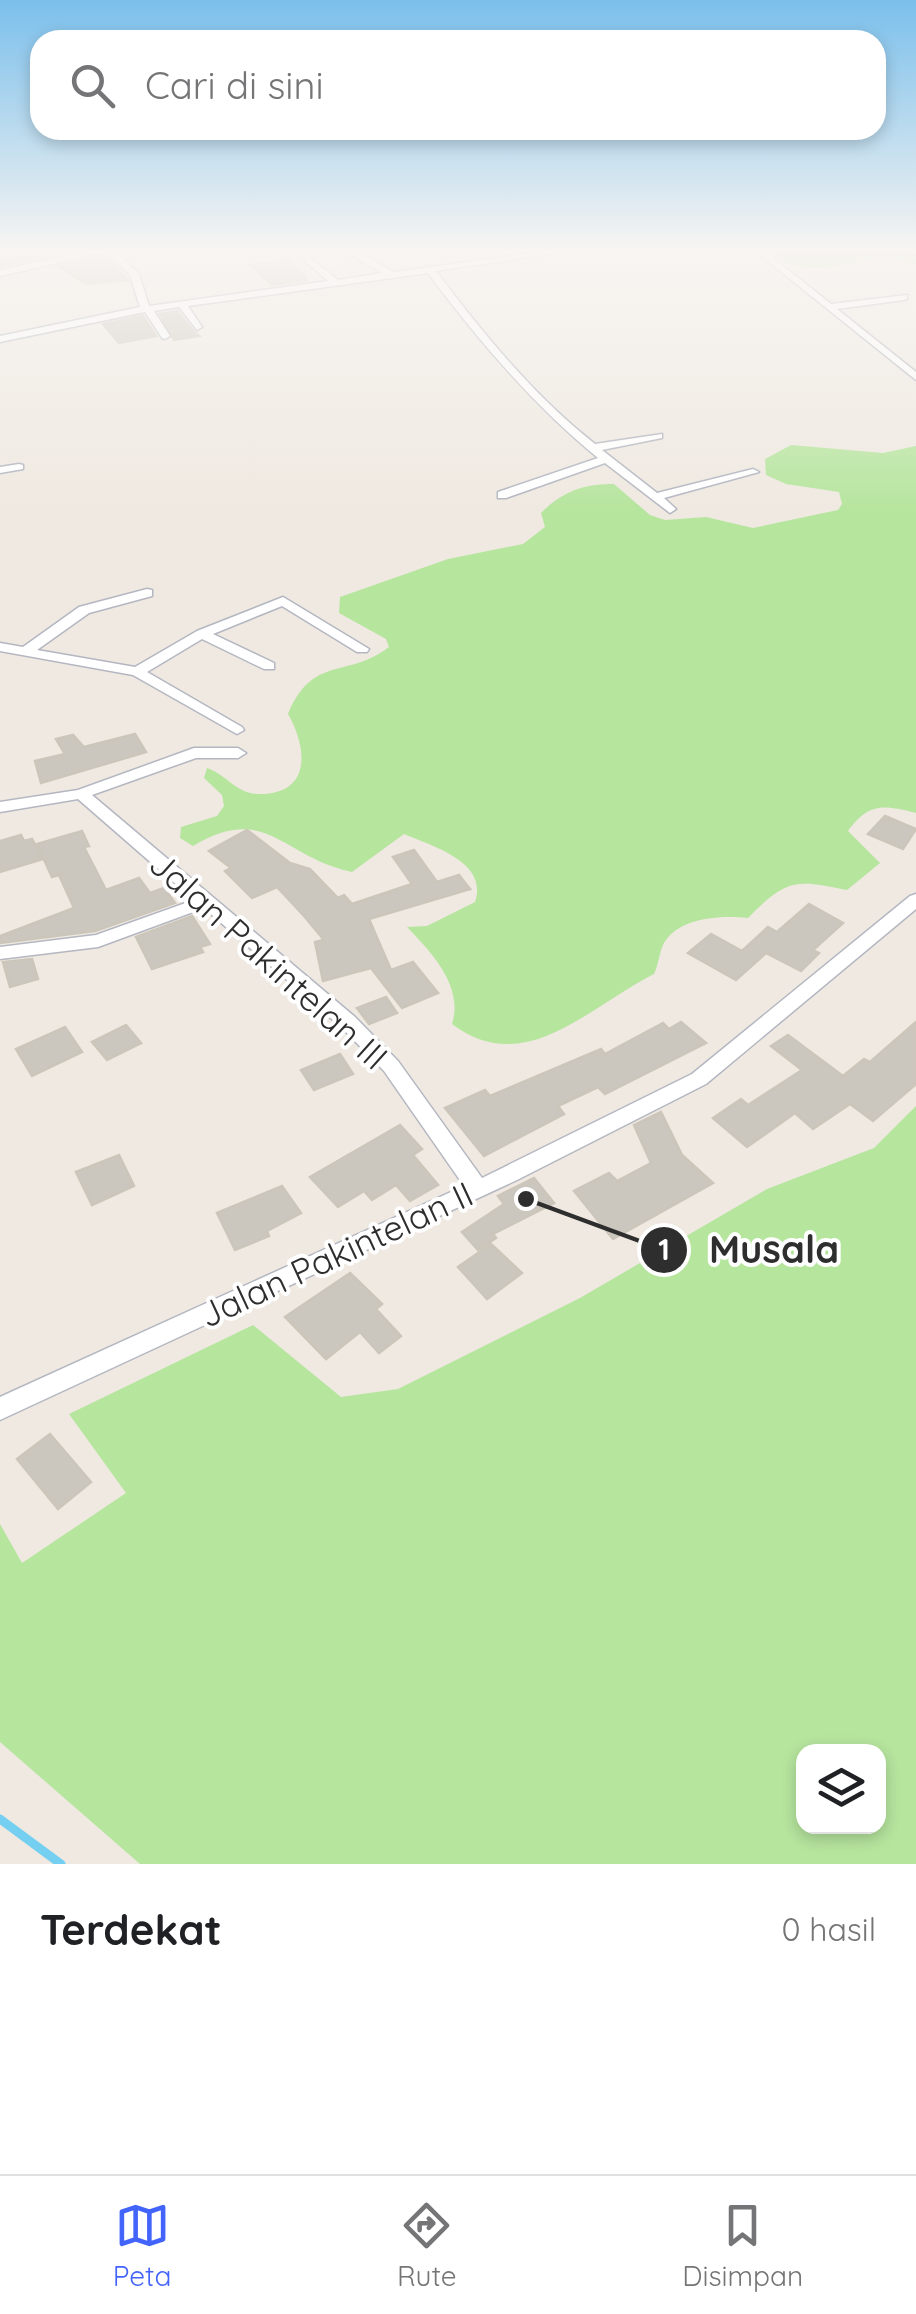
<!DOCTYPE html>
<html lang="id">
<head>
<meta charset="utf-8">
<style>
	body { margin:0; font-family:Quicksand,sans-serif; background:#f6f6f6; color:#202124 }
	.controls { position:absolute; right:30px; bottom:30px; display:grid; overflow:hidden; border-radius:20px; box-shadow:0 5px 15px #0003 }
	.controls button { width:90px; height:90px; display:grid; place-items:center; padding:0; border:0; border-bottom:2px solid #e0e0e0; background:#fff; color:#202124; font:50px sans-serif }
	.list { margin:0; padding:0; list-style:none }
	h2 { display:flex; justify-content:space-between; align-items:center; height:130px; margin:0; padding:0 40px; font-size:42px }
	h2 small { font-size:32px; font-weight:400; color:#757577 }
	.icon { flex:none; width:55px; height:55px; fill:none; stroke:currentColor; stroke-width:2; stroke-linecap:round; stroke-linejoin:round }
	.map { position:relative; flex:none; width:916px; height:1864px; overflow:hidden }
	.search { position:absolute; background:#fff; box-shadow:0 5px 15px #0003; left:30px; right:30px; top:30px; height:110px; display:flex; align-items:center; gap:25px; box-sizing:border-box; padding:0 35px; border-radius:30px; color:#757577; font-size:38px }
	.sheet { height:310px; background:#fff }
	nav { display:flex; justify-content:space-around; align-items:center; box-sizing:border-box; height:140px; border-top:2px solid #e0e0e0; background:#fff; font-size:28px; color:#757577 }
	nav a { display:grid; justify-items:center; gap:5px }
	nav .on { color:#4264fb }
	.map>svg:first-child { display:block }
	.green { fill:#b6e59e; fill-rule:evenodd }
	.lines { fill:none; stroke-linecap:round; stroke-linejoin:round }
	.stream { stroke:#75cff0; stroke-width:9 }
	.building { fill:#cbc7bf; stroke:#cbc5ba; stroke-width:2.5 }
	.minor-casing { stroke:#b4b7c1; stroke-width:3 }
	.minor { fill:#fff; fill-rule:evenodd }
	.labels { text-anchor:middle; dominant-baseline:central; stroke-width:8; stroke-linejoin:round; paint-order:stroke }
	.street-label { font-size:35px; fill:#2e2e2e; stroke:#fff }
	.leader { fill:none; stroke:#2e2e2e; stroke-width:4 }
	.callout-dot { fill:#2e2e2e; stroke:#fff; stroke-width:4 }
	.mark-label { font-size:30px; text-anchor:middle; font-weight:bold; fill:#fff }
	.callout-label { font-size:38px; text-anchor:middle; font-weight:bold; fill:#2e2e2e; stroke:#fff; stroke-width:8; stroke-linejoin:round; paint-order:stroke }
</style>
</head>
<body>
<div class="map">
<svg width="916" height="1864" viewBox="0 0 916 1864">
	<rect width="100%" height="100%" fill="#efe9e1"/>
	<g class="green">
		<path d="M763,250H916V265C865,240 825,294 763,250Z"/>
		<path d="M791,445L883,453L916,446V813C884,805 869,802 848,831L880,863L847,890C795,879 786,879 748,918C722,915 679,917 664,943C659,952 659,964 654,974C588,1007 525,1079 452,1024C464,986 431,952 407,927L427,926L475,902C489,862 432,846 404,834L352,872C281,857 267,802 193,846L180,838L181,827L217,816L224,806L222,795L204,778L207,768C225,774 237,793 256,794C312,796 308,749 288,714C313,654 348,679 389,647L386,639L339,613L340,597L448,559L523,544L545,527L541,513C561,492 585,483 614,484L650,515L665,520L706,517L753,528L838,510L842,504L839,492L786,484L766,475L765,459Z"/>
		<path d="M916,1106V1864H140L0,1742V1524L22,1563L126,1493L69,1414L253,1325L341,1397L398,1389L580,1298L767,1189L874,1148ZM804,1752H878V1826H804Z"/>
	</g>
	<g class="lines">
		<path class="stream" d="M0,1819L61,1864"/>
	</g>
	<g class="building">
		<path d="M3,250H57L54,255L0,266Z"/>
		<path d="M105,256L128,280L86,284L59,266Z"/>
		<path d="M289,260L307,280L272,285L251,265Z"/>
		<path d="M177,311L194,332L199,336L174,340L160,314Z"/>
		<path d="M143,316L156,336L119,343L103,324Z"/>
		<path d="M135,734L146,752L41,783L35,761L65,754L56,739L73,735L84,747Z"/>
		<path d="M885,816L916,829L903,849L868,834Z"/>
		<path d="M247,830L290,863L310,869L338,898L344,895L352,904L412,884L393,857L414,850L437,882L459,875L470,889L369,919L391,970L413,962L438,993L402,1008L371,968L323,981L315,942L324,940L304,916L277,887L252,898L225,871L231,868L209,851Z"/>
		<path d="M82,831L89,846L84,847L106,890L139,878L150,893L164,888L175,903L95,931L0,943V936L74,908L59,875L52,877L37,844Z"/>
		<path d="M21,835L24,841L32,839L43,859L0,872V841Z"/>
		<path d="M809,904L843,923L813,950L819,953L801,971L766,953L736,980L688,953L711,934L742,951L768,927L777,932Z"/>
		<path d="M192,916L210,944L200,947L203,952L152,969L136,937Z"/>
		<path d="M32,959L38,979L10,987L3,962Z"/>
		<path d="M386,997L397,1013L369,1024L357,1008Z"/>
		<path d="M681,1022L706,1043L605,1094L598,1087L558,1106L564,1114L484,1156L445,1108L485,1090L490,1096L601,1049L605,1054L663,1023L669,1029Z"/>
		<path d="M916,1022V1084L873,1121L850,1104L813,1129L795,1113L747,1147L713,1118L741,1099L748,1105L802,1070L771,1046L788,1035L843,1076L864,1059L870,1062Z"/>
		<path d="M126,1025L141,1043L107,1060L92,1042Z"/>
		<path d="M65,1027L82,1052L32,1076L16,1049Z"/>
		<path d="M340,1054L353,1074L314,1090L301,1070Z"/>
		<path d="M661,1112L682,1155L713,1183L613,1239L574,1191L609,1173L617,1181L651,1163L634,1125Z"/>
		<path d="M400,1125L422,1149L413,1155L438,1185L410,1201L396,1185L372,1200L364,1191L338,1207L310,1177Z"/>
		<path d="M119,1155L134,1186L92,1205L76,1172Z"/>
		<path d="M534,1178L554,1203L493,1234L496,1238L478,1250L462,1232L504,1204L498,1196Z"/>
		<path d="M282,1186L301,1213L267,1231L269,1236L235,1250L217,1213Z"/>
		<path d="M491,1244L522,1273L487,1299L458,1267Z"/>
		<path d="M350,1273L382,1304L376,1309L401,1336L379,1353L360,1332L326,1359L285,1317Z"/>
		<path d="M50,1434L91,1482L58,1509L17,1459Z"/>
	</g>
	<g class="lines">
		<defs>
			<g id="minor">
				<path d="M94,250H114L139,274L149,306L328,281L305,261L308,256L338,280L383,273L351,255L354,250L394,272L555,250H576L436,271C483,334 534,396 595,444L662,434V438L602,450L657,493L753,469L759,472L664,498L676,509L670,513L605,463L506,498H498V492L598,458C533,405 478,340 428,273L188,306L202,327L197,330L179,307L154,311L170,336L165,339L162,338L145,312L0,342V336L140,307L130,275L106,252L0,276V270Z"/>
				<path d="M754,250H763L831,304L907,295V299L904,300L837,309L916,372V380Z"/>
				<path d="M19,464L23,465V469L0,473V467Z"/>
				<path d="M147,589L152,590V596L89,613L37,650L135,667L197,631L283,597L369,649L367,652H357L282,606L213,634L274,663V669H264L202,639L147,672L242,727L244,730L237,734L133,675L0,651V643L23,647L79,607Z"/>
				<path d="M194,748H238L246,753L238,758H196L92,795L355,1017L398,1061L482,1178L692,1074L910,896L916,894V909L706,1084L517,1180L0,1420V1397L464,1186L384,1071L341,1027L204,908L98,947L0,959V947L96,935L194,900L78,799L0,812V802L78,790Z"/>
			</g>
		</defs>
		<use href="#minor" class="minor-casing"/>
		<use href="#minor" class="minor"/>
	</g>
	<linearGradient id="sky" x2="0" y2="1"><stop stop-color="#7abfeb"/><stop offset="0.49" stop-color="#f8f5f2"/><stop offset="1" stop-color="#f8f5f2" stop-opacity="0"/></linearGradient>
	<rect width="916" height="511" fill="url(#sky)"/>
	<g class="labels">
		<g class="street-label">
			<text transform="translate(269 960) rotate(42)">Jalan Pakintelan III</text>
			<text transform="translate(336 1254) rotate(-25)">Jalan Pakintelan II</text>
		</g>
	</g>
	<path class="leader" d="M526 1199L664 1250"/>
	<g class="callout-dot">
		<circle cx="526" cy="1199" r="10"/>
		<circle cx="664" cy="1250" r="25"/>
	</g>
	<g class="mark-label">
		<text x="664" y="1260">1</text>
	</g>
	<g class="callout-label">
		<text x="774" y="1263">Musala</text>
	</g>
</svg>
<div class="controls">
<button><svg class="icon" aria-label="layers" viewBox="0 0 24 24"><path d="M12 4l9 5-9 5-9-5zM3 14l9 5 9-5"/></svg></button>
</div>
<div class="search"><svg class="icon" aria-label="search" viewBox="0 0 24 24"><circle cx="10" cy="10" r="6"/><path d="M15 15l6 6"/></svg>Cari di sini</div>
</div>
<section class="sheet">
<h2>Terdekat<small>0 hasil</small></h2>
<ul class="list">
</ul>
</section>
<nav>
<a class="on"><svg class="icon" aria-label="map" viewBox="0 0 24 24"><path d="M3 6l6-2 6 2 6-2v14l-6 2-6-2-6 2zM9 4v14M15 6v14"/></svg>Peta</a>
<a><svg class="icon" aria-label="directions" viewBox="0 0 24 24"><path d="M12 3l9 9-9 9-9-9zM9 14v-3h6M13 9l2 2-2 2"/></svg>Rute</a>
<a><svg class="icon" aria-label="saved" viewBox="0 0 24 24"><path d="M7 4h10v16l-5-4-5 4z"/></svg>Disimpan</a>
</nav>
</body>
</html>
